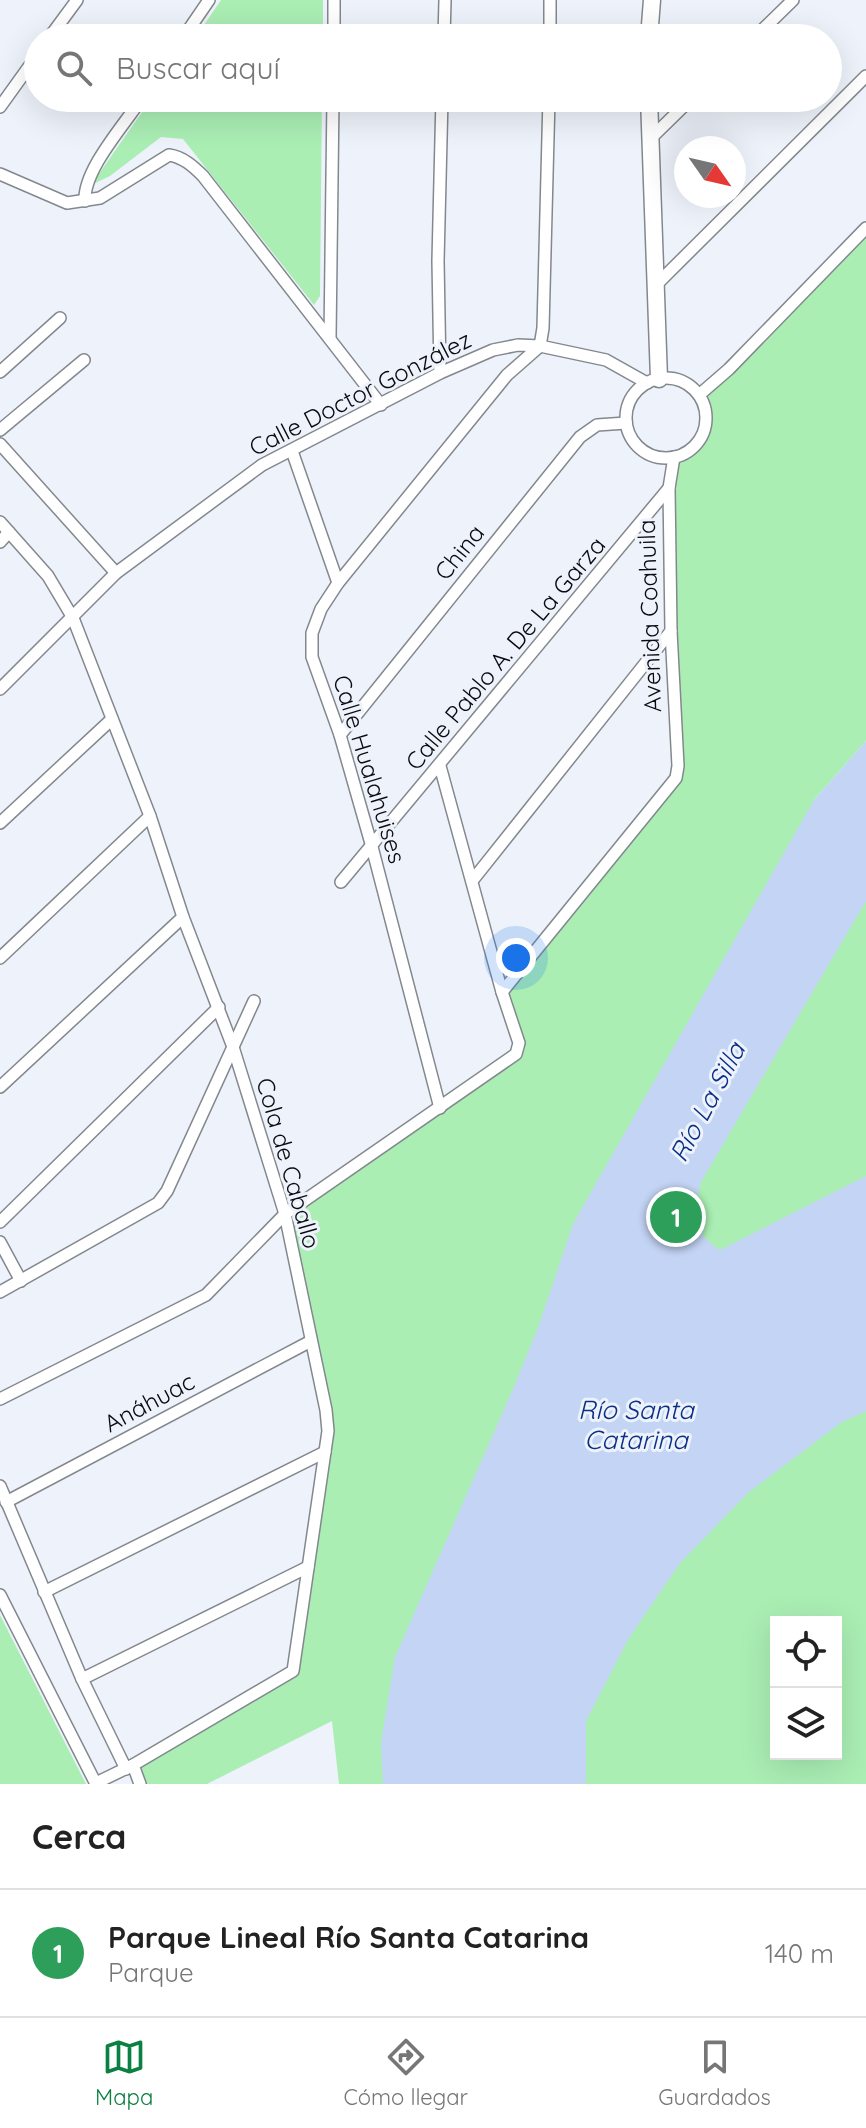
<!DOCTYPE html>
<html lang="es">
<head>
<meta charset="utf-8">
<style>
	body { margin:0; font-family:Quicksand,sans-serif; background:#f2f2f2; color:#222 }
	.controls { position:absolute; right:24px; bottom:24px; display:grid; overflow:hidden; border-radius:0px; box-shadow:0 8px 32px #0002 }
	.controls button { width:72px; height:72px; display:grid; place-items:center; padding:0; border:0; border-bottom:2px solid #e0e0e0; background:#fff; color:#222; font:40px sans-serif }
	.compass { position:absolute; left:674px; top:136px; width:72px; height:72px; border-radius:50%; background:#fff; box-shadow:0 8px 32px #0002; rotate:124deg }
	.you { position:absolute; left:516px; top:958px; width:28px; height:28px; margin:-20px; border:6px solid #fff; border-radius:50%; background:#1a73e8; box-shadow:0 0 0 12px #1a73e833 }
	.badge { display:grid; place-items:center; width:52px; height:52px; border-radius:50%; background:#0b8043; color:#fff; font-size:26px; font-weight:700 }
	.pin { position:absolute; translate:-50% -50%; border:4px solid #fff; box-shadow:0 2px 8px #0006 }
	.list { margin:0; padding:0; list-style:none }
	h2 { display:flex; justify-content:space-between; align-items:center; height:104px; margin:0; padding:0 32px; font-size:34px }
	h2 small { font-size:26px; font-weight:400; color:#767676 }
	.list li { display:grid; grid-template-columns:52px 1fr auto; gap:24px; align-items:center; box-sizing:border-box; height:128px; padding:0 32px; border-top:2px solid #e0e0e0 }
	.list b { display:block; font-size:30px; white-space:nowrap }
	.list p { margin:0; font-size:26px; white-space:nowrap; color:#767676 }
	.list em { font-size:26px; font-style:normal; color:#767676 }
	.icon { flex:none; width:44px; height:44px; fill:none; stroke:currentColor; stroke-width:2; stroke-linecap:round; stroke-linejoin:round }
	.map { position:relative; flex:none; width:866px; height:1784px; overflow:hidden }
	.search { position:absolute; background:#fff; box-shadow:0 8px 32px #0002; left:24px; right:24px; top:24px; height:88px; display:flex; align-items:center; gap:20px; box-sizing:border-box; padding:0 28px; border-radius:44px; color:#767676; font-size:30px }
	.sheet { height:232px; background:#fff }
	nav { display:flex; justify-content:space-around; align-items:center; box-sizing:border-box; height:112px; border-top:2px solid #e0e0e0; background:#fff; font-size:22px; color:#767676 }
	nav a { display:grid; justify-items:center; gap:4px }
	nav .on { color:#0b8043 }
	.map>svg:first-child { display:block }
	.green { fill:#aaeeb4; fill-rule:evenodd }
	.water { fill:#c3d4f4 }
	.lines { fill:none; stroke-linecap:round; stroke-linejoin:round }
	.street-casing { stroke:#83888e; stroke-width:14 }
	.secondary-casing { stroke:#83888e; stroke-width:19 }
	.street { stroke:#fff; stroke-width:11 }
	.secondary { stroke:#fff; stroke-width:16 }
	.labels { text-anchor:middle; dominant-baseline:central; stroke-width:6; stroke-linejoin:round; paint-order:stroke }
	.street-label { font-size:24px; fill:#0a0b0e; stroke:#eef3fb }
	.water-label { font-size:26px; font-style:italic; fill:#0a3087; stroke:#eef3fb }
</style>
</head>
<body>
<div class="map">
<svg width="866" height="1784" viewBox="0 0 866 1784">
	<rect width="100%" height="100%" fill="#eef3fb"/>
	<g class="green">
		<path d="M221,0H323V38H195Z"/>
		<path d="M152,98H322L320,296L314,305L183,139L161,137L110,176L91,185Z"/>
		<path d="M866,228V741L814,800L866,824V1784H339L332,1721L207,1784H140L133,1765L288,1675L328,1431L285,1214L516,1054L502,992L674,782V457C700,446 714,422 699,395ZM776,1622H836V1754H776Z"/>
		<path d="M0,1615L86,1784H0Z"/>
	</g>
	<path class="water" d="M866,741V901L701,1182C694,1211 690,1231 720,1250L866,1176V1411L842,1422L749,1492L680,1563L629,1638L586,1721V1784H383L381,1743L395,1657L514,1387L539,1325L573,1224L814,800Z"/>
	<g class="lines">
		<defs>
			<g id="street">
				<path d="M334,33L444,35L649,33"/>
				<path d="M334,37V0"/>
				<path d="M550,37V0"/>
				<path d="M49,38L77,0"/>
				<path d="M183,38L209,0"/>
				<path d="M444,38L445,0"/>
				<path d="M754,38L793,0"/>
				<path d="M0,107L38,54"/>
				<path d="M650,139L692,98"/>
				<path d="M0,174L67,203L100,198L169,155C183,157 193,166 203,176L381,405"/>
				<path d="M85,201C83,170 125,124 142,98"/>
				<path d="M655,286L866,76"/>
				<path d="M330,338L333,98"/>
				<path d="M540,346L543,328L549,98"/>
				<path d="M0,372L60,318"/>
				<path d="M440,373L438,261L442,98"/>
				<circle cx="666" cy="418" r="40"/>
				<path d="M699,395L729,369L866,228"/>
				<path d="M0,430L84,360"/>
				<path d="M0,444L116,573"/>
				<path d="M292,451L338,583"/>
				<path d="M0,522L48,576L73,618L150,816L183,917L233,1047L285,1214L326,1410L328,1431L293,1671L133,1765L96,1783"/>
				<path d="M0,542L9,532"/>
				<path d="M0,689L116,573L262,465L440,373L493,350L518,345L540,346L606,360L647,383"/>
				<path d="M340,735L580,437L597,425L626,423"/>
				<path d="M0,823L112,719"/>
				<path d="M472,881L671,631"/>
				<path d="M341,882L669,488"/>
				<path d="M0,958L150,816"/>
				<path d="M502,992L676,778L678,766L671,631L669,488L674,457"/>
				<path d="M0,1087L183,917"/>
				<path d="M440,1108L372,847L340,735L312,657V633L321,609L338,583L507,375L540,346"/>
				<path d="M0,1222L219,1007"/>
				<path d="M0,1242L21,1281"/>
				<path d="M0,1292L158,1203L167,1191L254,1001"/>
				<path d="M0,1399L206,1295L285,1214L516,1054L519,1043L502,992L440,766"/>
				<path d="M0,1486L82,1679L126,1769"/>
				<path d="M6,1502L311,1341"/>
				<path d="M44,1592L325,1452"/>
				<path d="M0,1595L96,1784"/>
				<path d="M82,1679L308,1567"/>
				<path d="M133,1765L140,1784"/>
			</g>
			<g id="secondary">
				<path d="M649,38L652,0"/>
				<path d="M649,98L659,379"/>
			</g>
		</defs>
		<use href="#street" class="street-casing"/>
		<use href="#secondary" class="secondary-casing"/>
		<use href="#street" class="street"/>
		<use href="#secondary" class="secondary"/>
	</g>
	<g class="labels">
		<g class="street-label">
			<text transform="translate(360 393) rotate(-27)">Calle Doctor González</text>
			<text transform="translate(459 552) rotate(-51)">China</text>
			<text transform="translate(649 616) rotate(-92)">Avenida Coahuila</text>
			<text transform="translate(505 653) rotate(-50)">Calle Pablo A. De La Garza</text>
			<text transform="translate(370 769) rotate(73)">Calle Hualahuises</text>
			<text transform="translate(289 1163) rotate(74)">Cola de Caballo</text>
			<text transform="translate(149 1402) rotate(-28)">Anáhuac</text>
		</g>
		<g class="water-label">
			<text transform="translate(707 1102) rotate(-62)">Río La Silla</text>
			<text x="636" y="1409">Río Santa<tspan x="636" dy="30">Catarina</tspan></text>
		</g>
	</g>
</svg>
<div class="controls">
<button><svg class="icon" aria-label="locate" viewBox="0 0 24 24"><circle cx="12" cy="12" r="6"/><path d="M12 2v4M12 18v4M2 12h4M18 12h4"/></svg></button>
<button><svg class="icon" aria-label="layers" viewBox="0 0 24 24"><path d="M12 4l9 5-9 5-9-5zM3 14l9 5 9-5"/></svg></button>
</div>
<svg class="compass" viewBox="-18 -18 36 36"><path d="M0-13l5 13h-10z" fill="#e53935"/><path d="M0 13l5-13h-10z" fill="#767676"/></svg>
<div class="you"></div>
<div class="pin badge" style="left:676px;top:1217px;background:#2e9e5b">1</div>
<div class="search"><svg class="icon" aria-label="search" viewBox="0 0 24 24"><circle cx="10" cy="10" r="6"/><path d="M15 15l6 6"/></svg>Buscar aquí</div>
</div>
<section class="sheet">
<h2>Cerca<small></small></h2>
<ul class="list">
<li><span class="badge" style="background:#2e9e5b">1</span><div><b>Parque Lineal Río Santa Catarina</b><p>Parque</p></div><em>140 m</em></li>
</ul>
</section>
<nav>
<a class="on"><svg class="icon" aria-label="map" viewBox="0 0 24 24"><path d="M3 6l6-2 6 2 6-2v14l-6 2-6-2-6 2zM9 4v14M15 6v14"/></svg>Mapa</a>
<a><svg class="icon" aria-label="directions" viewBox="0 0 24 24"><path d="M12 3l9 9-9 9-9-9zM9 14v-3h6M13 9l2 2-2 2"/></svg>Cómo llegar</a>
<a><svg class="icon" aria-label="saved" viewBox="0 0 24 24"><path d="M7 4h10v16l-5-4-5 4z"/></svg>Guardados</a>
</nav>
</body>
</html>
